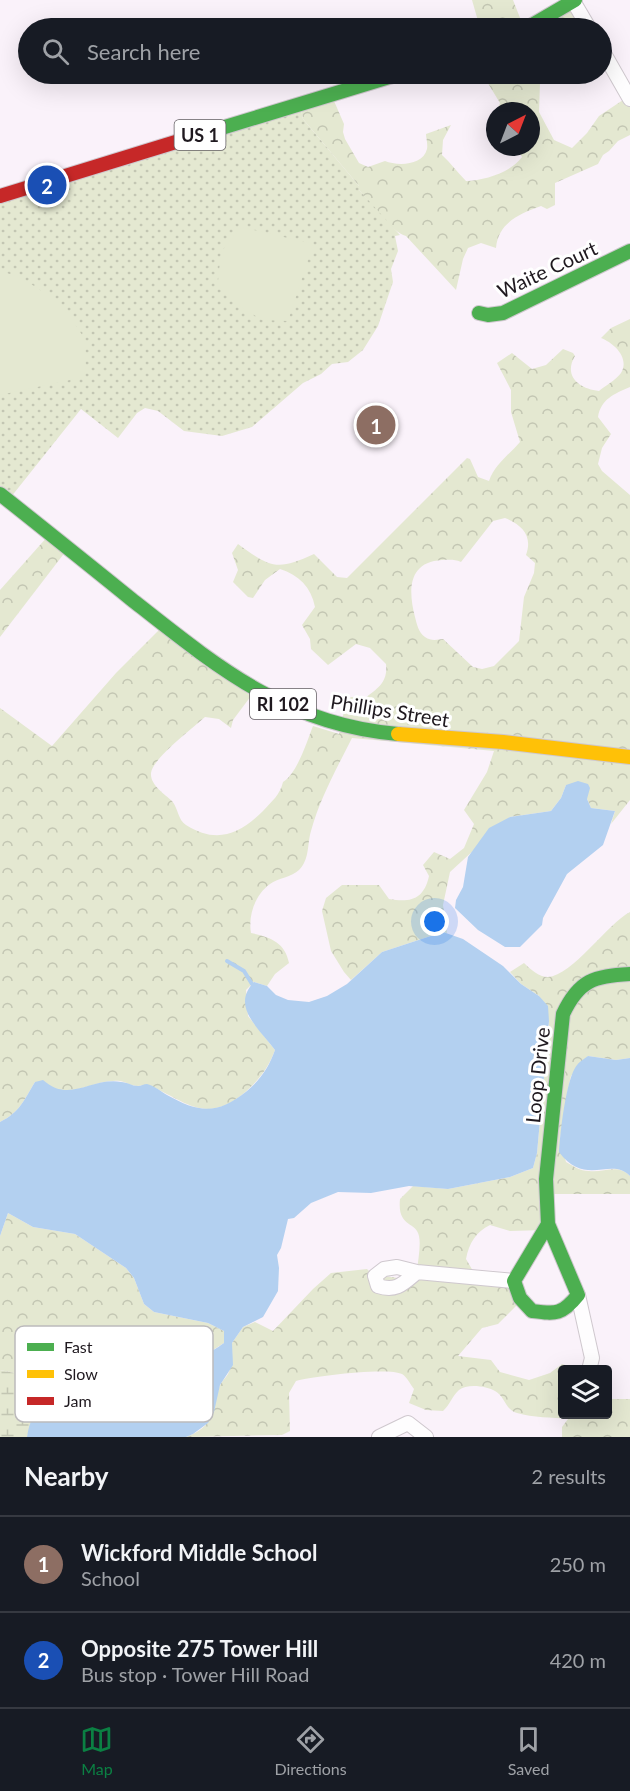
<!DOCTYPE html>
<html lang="en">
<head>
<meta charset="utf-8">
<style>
	body { margin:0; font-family:Lato,sans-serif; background:#20242c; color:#f1f3f6 }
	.controls { position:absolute; right:18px; bottom:18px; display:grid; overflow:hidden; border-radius:6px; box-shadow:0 6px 24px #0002 }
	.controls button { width:54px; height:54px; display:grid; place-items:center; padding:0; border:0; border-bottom:2px solid #363941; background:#171b24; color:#f1f3f6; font:30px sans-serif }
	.compass { position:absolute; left:486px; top:102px; width:54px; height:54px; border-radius:50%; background:#171b24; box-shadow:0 6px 24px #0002; rotate:42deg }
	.you { position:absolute; left:435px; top:922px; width:21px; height:21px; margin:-15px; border:4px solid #fff; border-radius:50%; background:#1a73e8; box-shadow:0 0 0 9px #1a73e833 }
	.badge { display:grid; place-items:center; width:39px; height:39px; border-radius:50%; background:#0b8043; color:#fff; font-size:20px; font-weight:700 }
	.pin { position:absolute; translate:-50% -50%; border:3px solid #fff; box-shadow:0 2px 6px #0006 }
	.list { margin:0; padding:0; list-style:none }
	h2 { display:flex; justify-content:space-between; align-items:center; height:78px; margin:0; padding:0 24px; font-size:26px }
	h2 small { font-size:20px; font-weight:400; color:#9ea1a6 }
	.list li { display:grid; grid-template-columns:39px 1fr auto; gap:18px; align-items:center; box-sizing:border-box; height:96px; padding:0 24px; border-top:2px solid #363941 }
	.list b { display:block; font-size:22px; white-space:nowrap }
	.list p { margin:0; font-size:20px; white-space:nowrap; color:#9ea1a6 }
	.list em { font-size:20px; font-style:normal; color:#9ea1a6 }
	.icon { flex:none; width:33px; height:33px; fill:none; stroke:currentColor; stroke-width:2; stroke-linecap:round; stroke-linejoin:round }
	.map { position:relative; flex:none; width:630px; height:1437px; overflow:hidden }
	.search { position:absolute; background:#171b24; box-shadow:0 6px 24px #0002; left:18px; right:18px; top:18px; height:66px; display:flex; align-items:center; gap:15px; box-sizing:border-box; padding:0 21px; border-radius:33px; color:#9ea1a6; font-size:22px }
	.sheet { height:270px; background:#171b24 }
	nav { display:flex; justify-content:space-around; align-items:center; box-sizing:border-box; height:84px; border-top:2px solid #363941; background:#171b24; font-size:16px; color:#9ea1a6 }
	nav a { display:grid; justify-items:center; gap:3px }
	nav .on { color:#0b8043 }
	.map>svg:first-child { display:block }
	.forest { fill:url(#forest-crowns); fill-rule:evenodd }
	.wetland { fill:url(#wetland-marsh) }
	.park { fill:url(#park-dots) }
	.garden { fill:#e4e8d1 }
	.water { fill:#b3d0f0 }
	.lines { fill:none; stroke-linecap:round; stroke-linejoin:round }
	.stream { stroke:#b3d0f0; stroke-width:4 }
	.street-casing { stroke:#cfc8ce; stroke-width:16 }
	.fast-casing { stroke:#cfc8ce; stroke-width:16 }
	.slow-casing { stroke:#cfc8ce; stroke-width:16 }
	.jam-casing { stroke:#cfc8ce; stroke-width:16 }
	.street { stroke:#fefdfe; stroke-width:14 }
	.fast { stroke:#4caf50; stroke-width:14 }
	.slow { stroke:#ffc107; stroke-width:14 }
	.jam { stroke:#c62828; stroke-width:14 }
	.labels { text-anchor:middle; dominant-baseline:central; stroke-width:6; stroke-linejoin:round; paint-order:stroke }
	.shield { fill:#fff; stroke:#625e62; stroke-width:1.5 }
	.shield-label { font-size:18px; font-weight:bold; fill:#1f191f }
	.street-label { font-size:20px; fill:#1f191f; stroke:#fff }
	.key { fill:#fff; stroke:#bcbabc; stroke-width:1.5 }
	.key-label { font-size:16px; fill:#1f191f }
</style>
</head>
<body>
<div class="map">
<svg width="630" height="1437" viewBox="0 0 630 1437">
	<defs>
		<pattern id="forest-crowns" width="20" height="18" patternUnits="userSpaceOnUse" patternTransform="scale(1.5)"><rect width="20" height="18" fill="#e4e8d1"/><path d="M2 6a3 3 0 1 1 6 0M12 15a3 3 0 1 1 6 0" fill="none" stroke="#c3c6b3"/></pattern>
		<pattern id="wetland-marsh" width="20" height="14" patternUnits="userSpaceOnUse" patternTransform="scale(1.5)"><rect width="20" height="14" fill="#e4e8d1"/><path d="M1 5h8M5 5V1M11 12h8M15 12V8" fill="none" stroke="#c3c6b3"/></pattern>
		<pattern id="park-dots" width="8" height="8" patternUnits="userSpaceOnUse" patternTransform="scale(1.5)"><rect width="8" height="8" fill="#e4e8d1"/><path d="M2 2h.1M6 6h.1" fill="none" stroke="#c3c6b3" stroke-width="1.8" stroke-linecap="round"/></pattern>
	</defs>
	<rect width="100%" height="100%" fill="#faf2fa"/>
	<g class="forest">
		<path d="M472,0H513L524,28L573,2L590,28H480Z"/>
		<path d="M484,74H545L540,83L539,112L554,140L572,148L587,133L599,116L626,98L630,97V135L618,141L609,151L603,155L598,164L555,183V205L547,209L541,206C519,214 498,223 496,248L481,243L468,248L463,259L456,290L406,236C392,233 369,201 359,190V186L303,119L300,105L331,94L344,124L343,132L345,139L359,163L368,167L385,161C397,166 423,166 427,149C428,144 426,138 426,134L451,125L443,140L442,155C451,163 457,172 466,181C485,180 510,173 522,157L516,147H531V111H497L500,103L489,85Z"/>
		<path d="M630,319V387C614,394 601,399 598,417L611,434L602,448L598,464L602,471L630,495V800L611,824L615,811L591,808L587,799L566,785L561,798L551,811L510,817L450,872L443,905L447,933L443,932L382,952L351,980L344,972L331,951L322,911L326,898L342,885H379L389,899C411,903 424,899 429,876L423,865L434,852L450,859L464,848L474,824L464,810L487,772L494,751L352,738C337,768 320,798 311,831C307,844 310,859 299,870C292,877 278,878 270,884C255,895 248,915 251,933C270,937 285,942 289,963L275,974L267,986L254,982L246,990L248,1016L275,1050C268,1069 258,1081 243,1094C206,1124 186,1102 151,1086C145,1084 143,1086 137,1086C132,1086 126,1082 120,1081C100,1079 81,1092 61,1091C53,1090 43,1085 35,1082C24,1100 20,1112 0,1122V708L52,746L116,673L161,628L251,696L233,720L231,728L219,719L205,717C193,728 153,758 151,773C150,785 165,794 172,801C178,808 178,820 186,825C216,844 239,835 263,811C272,801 280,795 283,782C297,774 307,741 313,726L339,734L346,702L351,697L365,698C378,688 388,682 386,664L370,648L356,644L328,665L311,649L310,639L302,625L315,607C311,587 299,575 280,569L265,580L253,598L248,597L233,582L238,570L232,553L238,544C271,568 277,571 314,554L337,577L347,578L467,458L470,459L478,477L489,481C495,464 509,455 520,442L511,412V390L497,363L512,353L532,369L546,365L563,349L573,353L575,356C563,376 579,389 599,391C605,386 616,380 621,373C630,358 614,343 601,338L611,328ZM505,518C522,525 533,536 526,555L535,563L534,573L524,597L519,641L494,666L482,669L473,667L443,639C436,640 431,641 425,637C418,632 417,624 415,617C408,590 408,562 442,560C449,560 454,559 461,562L493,521Z"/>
		<path d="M48,536L66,551L0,637V590Z"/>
		<path d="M630,912V1058L616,1060L588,1056L571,1076L568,1089L560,1139L566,1162C573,1166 580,1171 589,1171C604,1173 618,1163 630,1176V1194H547L545,1230L510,1231L490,1225C476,1232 469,1243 466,1259L480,1283L513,1282L522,1300L498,1324L482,1328L458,1356L491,1360L500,1372L529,1380L550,1373L562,1364L572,1367L573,1369L562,1370V1414H608V1399H630V1437H562V1427L568,1419C552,1417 533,1418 517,1413C505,1410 505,1396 495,1391C487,1386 467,1383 459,1390C452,1396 450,1405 443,1411L426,1410L409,1403L414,1389C410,1384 407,1377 402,1374C388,1367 313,1376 296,1381L289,1393L290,1431L282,1435L186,1437C215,1426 212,1412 219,1388C221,1381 227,1377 229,1372C233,1362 232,1353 232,1343L243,1327L255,1322L273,1331L313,1289L331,1273L367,1269L372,1274L404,1279L417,1271C418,1260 421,1246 419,1236C416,1221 397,1228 400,1199L413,1186L448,1189L510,1177L533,1168L537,1153L549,1021L539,996L521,984L510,972L524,963C530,969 539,977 548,977C572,976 608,923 630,912Z"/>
		<path d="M8,1213L33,1227L75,1234L126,1268L134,1278L144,1304L154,1312L208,1323L224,1331V1343L213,1350L198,1351L126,1340L105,1341L83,1350L76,1357L57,1343L45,1338L49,1364L19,1374L0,1370V1236Z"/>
	</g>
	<path class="wetland" d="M45,1337L57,1343L76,1357L79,1356C76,1406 74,1400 32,1420L27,1437H0V1370L19,1374L48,1364Z"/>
	<path class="park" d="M300,105L303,119L359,186V190L400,235L395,236L398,251L391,269L393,282L378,326L363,350L348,362L332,364L321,374L303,383L252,427L222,436L184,431L158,411L145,408L137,413L118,438L81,409L7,502L0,497V195Z"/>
	<g class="garden">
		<path d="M241,227L313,244L288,321L262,320L229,299L218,281L221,252Z"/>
		<path d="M0,271C32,279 66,306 82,335C87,346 86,365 84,377L0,395Z"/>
	</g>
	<g class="water">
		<path d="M578,781L588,784L590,788L587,799L591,808L615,811L603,845L567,874L543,918L542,925L520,947H505L478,930L455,908L456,900L463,887L468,857L489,828L510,817L551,811L561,798L566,785Z"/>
		<path d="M443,932L463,939L503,966L521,984L539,996L548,1006L549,1021L537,1153L533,1168L510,1177L448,1189L409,1186L371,1193L338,1192L311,1203L294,1218L288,1219L281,1248L277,1255L279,1268L278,1291L263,1317L243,1327L232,1343L233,1365L220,1385L214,1412L208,1423L193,1434L186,1437H27C28,1432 29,1424 32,1420C40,1410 61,1414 71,1398C80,1385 73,1359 83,1351C106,1330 157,1345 185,1349C194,1350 204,1353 213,1350C216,1349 221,1345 224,1343V1331L208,1323L154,1312L144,1304L134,1278L126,1268L75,1234L33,1227L8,1213L0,1236V1122C20,1112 24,1100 35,1082L43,1080C70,1104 91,1077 121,1082C127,1082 132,1086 138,1086C141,1086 144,1084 147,1084C153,1085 162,1092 167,1095C199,1113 217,1115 247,1091C261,1079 269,1067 275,1050C260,1029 230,1007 254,982L267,986L276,995L288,1000L309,1002L327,996L347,984L382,952Z"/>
		<path d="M588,1056L616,1060L630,1058V1176C611,1156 586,1188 559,1152C560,1134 566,1078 577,1065C579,1062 584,1059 588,1056Z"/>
	</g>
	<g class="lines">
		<path class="stream" d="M227,961L244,971L252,984"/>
		<defs>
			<g id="street">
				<path d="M573,1L589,28"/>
				<path d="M602,50L630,99"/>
				<path d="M417,1272C403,1284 396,1292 378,1286L375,1276L384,1269L397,1267L417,1272L514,1281"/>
				<path d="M578,1295L592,1358L589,1370"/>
				<path d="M379,1437L408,1423L426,1437"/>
			</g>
			<g id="fast">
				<path d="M527,28L575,0"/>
				<path d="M192,137L399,74"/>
				<path d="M479,313L488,315L503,313L630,251"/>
				<path d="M0,494C44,529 88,564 131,599C216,666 286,725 398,734"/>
				<path d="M548,1224L514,1281L520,1298L532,1311C556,1314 562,1315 578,1295L548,1224L546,1179L563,1014C579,980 594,976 630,974"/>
			</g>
			<path id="slow" d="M398,734L503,742L630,757"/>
			<path id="jam" d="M0,196L192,137"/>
		</defs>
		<use href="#street" class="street-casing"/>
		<use href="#fast" class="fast-casing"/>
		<use href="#slow" class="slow-casing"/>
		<use href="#jam" class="jam-casing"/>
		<use href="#street" class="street"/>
		<use href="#fast" class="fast"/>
		<use href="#slow" class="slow"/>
		<use href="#jam" class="jam"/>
	</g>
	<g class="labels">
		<g class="shield">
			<rect x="174.5" y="120" width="51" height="30" rx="4.5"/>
			<rect x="250" y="689" width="66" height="30" rx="4.5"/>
		</g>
		<g class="shield-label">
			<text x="200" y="135">US 1</text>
			<text x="283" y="704">RI 102</text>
		</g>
		<g class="street-label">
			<text transform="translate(547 269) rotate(-25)">Waite Court</text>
			<text transform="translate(390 710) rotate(9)">Phillips Street</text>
			<text transform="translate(537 1075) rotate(-84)">Loop Drive</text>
		</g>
	</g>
	<rect x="15" y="1326" width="198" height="96" rx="9" class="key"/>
	<rect x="27" y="1343" width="27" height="8" fill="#4caf50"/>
	<rect x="27" y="1370" width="27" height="8" fill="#ffc107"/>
	<rect x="27" y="1397" width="27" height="8" fill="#c62828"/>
	<g class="key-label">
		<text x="64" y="1353">Fast</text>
		<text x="64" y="1380">Slow</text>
		<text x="64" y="1407">Jam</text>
	</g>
</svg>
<div class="controls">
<button><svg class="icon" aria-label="layers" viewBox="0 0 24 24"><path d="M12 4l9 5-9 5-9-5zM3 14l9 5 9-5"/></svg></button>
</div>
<svg class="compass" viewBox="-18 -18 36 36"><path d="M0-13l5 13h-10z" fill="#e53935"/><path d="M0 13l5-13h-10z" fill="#9ea1a6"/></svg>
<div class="you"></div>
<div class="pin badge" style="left:376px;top:425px;background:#8d6e63">1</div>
<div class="pin badge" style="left:47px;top:185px;background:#1a4fb4">2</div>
<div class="search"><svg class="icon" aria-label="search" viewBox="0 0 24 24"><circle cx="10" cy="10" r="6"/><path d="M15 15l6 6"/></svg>Search here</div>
</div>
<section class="sheet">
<h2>Nearby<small>2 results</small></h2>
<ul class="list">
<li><span class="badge" style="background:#8d6e63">1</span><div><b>Wickford Middle School</b><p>School</p></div><em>250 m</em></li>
<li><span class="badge" style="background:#1a4fb4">2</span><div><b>Opposite 275 Tower Hill</b><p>Bus stop · Tower Hill Road</p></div><em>420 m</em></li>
</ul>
</section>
<nav>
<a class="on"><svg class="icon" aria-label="map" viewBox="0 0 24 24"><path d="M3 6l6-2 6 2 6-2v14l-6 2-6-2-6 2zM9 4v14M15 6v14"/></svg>Map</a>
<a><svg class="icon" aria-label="directions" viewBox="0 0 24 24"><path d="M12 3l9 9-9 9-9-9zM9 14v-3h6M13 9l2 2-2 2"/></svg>Directions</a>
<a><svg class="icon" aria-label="saved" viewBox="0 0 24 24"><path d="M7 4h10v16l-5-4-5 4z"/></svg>Saved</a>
</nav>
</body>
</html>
